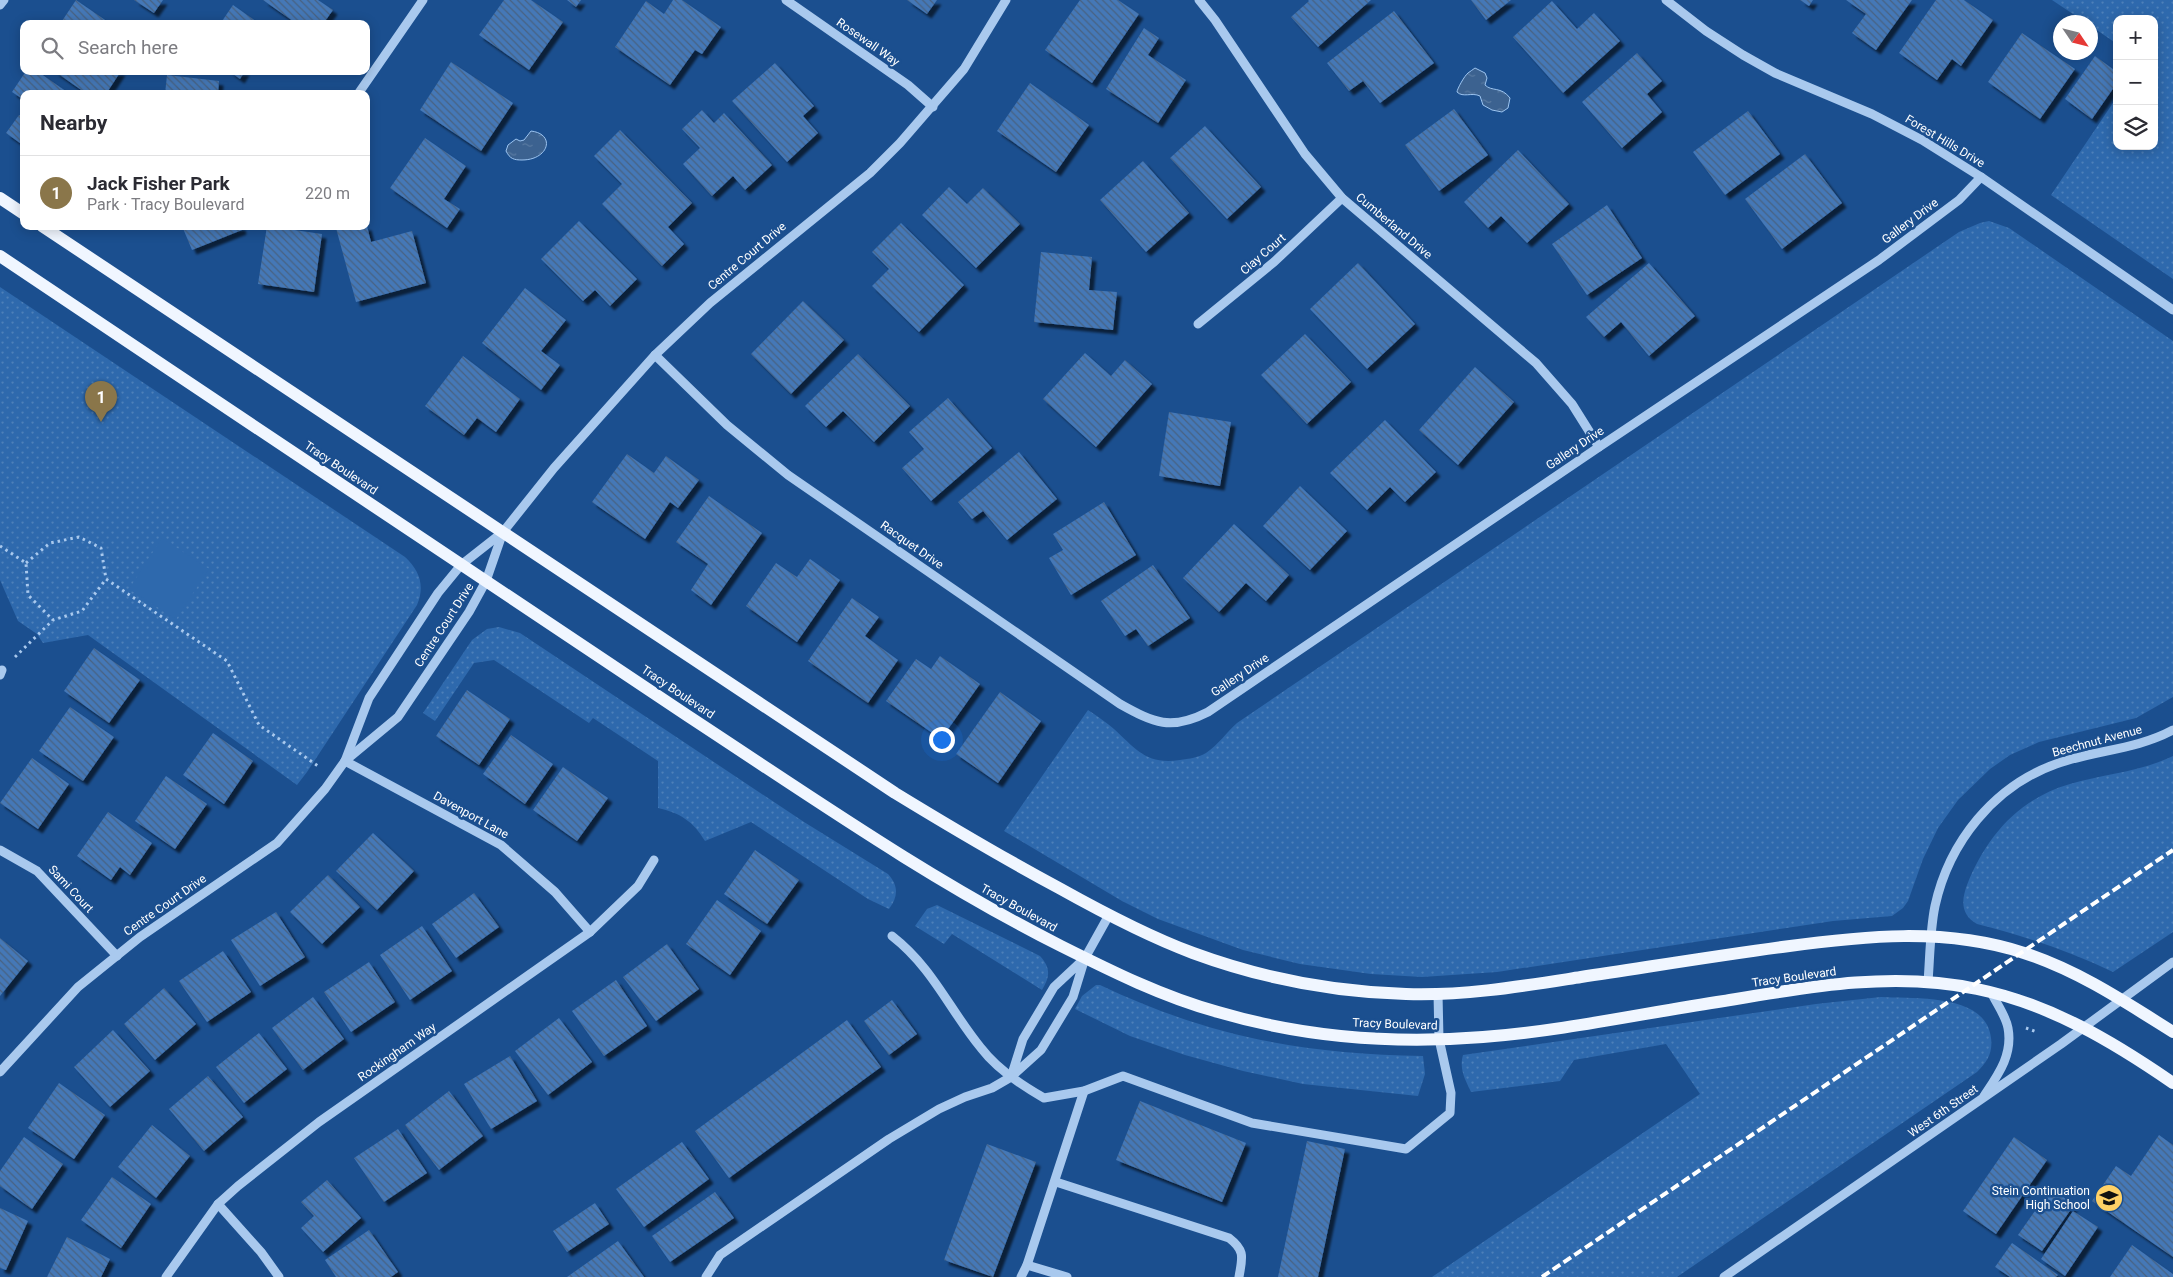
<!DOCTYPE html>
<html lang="en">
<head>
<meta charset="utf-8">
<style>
	body { margin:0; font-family:Roboto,sans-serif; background:#f7f7f7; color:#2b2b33 }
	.controls { position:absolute; right:15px; top:15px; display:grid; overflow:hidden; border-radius:10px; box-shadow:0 2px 12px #0003 }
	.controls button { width:45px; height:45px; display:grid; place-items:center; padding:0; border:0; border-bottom:1px solid #e1e1e2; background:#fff; color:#2b2b33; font:25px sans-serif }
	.compass { position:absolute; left:2053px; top:15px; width:45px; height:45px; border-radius:50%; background:#fff; box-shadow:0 2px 12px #0003; rotate:125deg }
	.you { position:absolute; left:941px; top:739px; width:18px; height:18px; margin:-12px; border:4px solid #fff; border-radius:50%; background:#1a73e8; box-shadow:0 0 0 8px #1a73e833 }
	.badge { display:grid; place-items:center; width:32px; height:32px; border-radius:50%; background:#8a764a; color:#fff; font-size:16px; font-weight:700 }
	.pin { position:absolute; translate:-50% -41px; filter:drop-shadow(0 1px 2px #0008) }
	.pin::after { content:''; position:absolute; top:26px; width:18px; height:15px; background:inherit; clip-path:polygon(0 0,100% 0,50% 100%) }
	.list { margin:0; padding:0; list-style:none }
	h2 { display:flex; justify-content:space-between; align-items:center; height:65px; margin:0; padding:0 20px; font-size:21px }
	h2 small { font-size:16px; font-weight:400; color:#7c7c81 }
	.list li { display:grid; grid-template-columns:32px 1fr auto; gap:15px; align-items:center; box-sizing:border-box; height:75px; padding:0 20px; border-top:1px solid #e1e1e2 }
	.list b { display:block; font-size:19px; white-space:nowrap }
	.list p { margin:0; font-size:16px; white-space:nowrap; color:#7c7c81 }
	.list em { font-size:16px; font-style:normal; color:#7c7c81 }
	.icon { flex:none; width:28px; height:28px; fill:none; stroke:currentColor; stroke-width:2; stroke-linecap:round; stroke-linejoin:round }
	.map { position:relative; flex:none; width:2173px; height:1277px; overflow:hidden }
	.search { position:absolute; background:#fff; box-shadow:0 2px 12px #0003; left:20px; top:20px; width:350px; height:55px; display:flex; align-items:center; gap:12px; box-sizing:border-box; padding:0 18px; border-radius:10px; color:#7c7c81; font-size:19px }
	.panel { position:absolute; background:#fff; box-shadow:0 2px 12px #0003; left:20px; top:90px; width:350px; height:140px; border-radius:10px }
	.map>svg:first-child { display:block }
	.grass { fill:url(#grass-dots) }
	.garden { fill:#2e69ad }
	.water { fill:url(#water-ripples); stroke:#9cc4f0 }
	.building { fill:url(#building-back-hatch); filter:url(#shadow) }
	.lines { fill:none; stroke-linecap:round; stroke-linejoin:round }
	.path { stroke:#a9c9ee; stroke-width:3; stroke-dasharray:2.5 4; stroke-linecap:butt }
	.minor { stroke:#a9c9ee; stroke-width:9 }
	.major { stroke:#f0f6ff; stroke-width:12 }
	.rail { stroke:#fff; stroke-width:4; stroke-dasharray:9 4; stroke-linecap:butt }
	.labels { text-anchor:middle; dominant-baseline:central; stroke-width:5; stroke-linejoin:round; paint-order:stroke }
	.street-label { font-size:12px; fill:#fff; stroke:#1b4f8f }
	.poi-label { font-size:12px; fill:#fff; stroke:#1b4f8f; text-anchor:end }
</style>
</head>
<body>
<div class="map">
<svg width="2173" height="1277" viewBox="0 0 2173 1277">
	<defs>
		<pattern id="grass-dots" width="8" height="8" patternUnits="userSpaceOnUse" patternTransform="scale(1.25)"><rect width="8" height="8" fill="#2e69ad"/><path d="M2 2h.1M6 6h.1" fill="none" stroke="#4d80b9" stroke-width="1.8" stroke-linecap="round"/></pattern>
		<pattern id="water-ripples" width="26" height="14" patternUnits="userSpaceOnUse" patternTransform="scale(1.25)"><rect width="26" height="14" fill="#3c6290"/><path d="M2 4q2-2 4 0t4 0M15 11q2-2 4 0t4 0" fill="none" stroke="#597aa1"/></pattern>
		<pattern id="building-back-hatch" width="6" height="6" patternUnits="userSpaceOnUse" patternTransform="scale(1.25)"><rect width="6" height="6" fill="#4478b7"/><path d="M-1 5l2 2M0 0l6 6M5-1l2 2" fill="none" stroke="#486282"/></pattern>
		<filter id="shadow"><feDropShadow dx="4.5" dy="4.5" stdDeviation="1" flood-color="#0009"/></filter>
	</defs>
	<rect width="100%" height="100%" fill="#1b4f8f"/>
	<g class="grass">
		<path d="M2052,0H2173V279L2051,195L2117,97V146H2154V19H2117V44L2091,26L2090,22H2085Z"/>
		<path d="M1989,221L2009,228L2173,341V697L2136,718L2039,742L2010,755L1990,769L1958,800L1938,828L1923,859L1908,901L1903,908L1892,916L1833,921L1497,972L1422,977L1371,974L1300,964L1243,950L1158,919L1122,901L1004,831L1088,710C1097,716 1106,722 1114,729C1136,749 1146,765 1180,760C1189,759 1199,757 1206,753C1218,745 1227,732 1237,723L1959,232L1980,223Z"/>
		<path d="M0,287L405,557C420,571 425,586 417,605L307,772L297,785L88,635L43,643L37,634L18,621L0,580Z"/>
		<path d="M499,627L520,633L804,822L888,874C899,886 898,897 889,909L868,899L751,822L705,841C693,821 680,813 658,808V761L593,718L589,723L494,660L474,663L435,721L423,713L472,640L487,629Z"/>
		<path d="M2173,756V932L2113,972C2069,951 2025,936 1977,924C1961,915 1961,901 1967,885C1986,837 2018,799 2070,784C2104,774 2140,772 2173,756Z"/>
		<path d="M937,905L1040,956C1051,968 1050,977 1042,990L952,934L944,944L915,926L927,909Z"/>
		<path d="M1096,985H1100C1210,1037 1303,1054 1423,1056L1425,1074L1418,1096L1303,1084L1243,1071L1185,1055L1130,1036L1075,1009L1082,996Z"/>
		<path d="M1881,997C1915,999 1986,993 1991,1038C1993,1053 1987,1062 1977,1072L1677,1277H1432L1700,1094L1666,1044L1574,1060L1560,1081L1471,1092C1465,1079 1459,1069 1463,1055L1816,1004Z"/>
	</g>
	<path class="garden" d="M162,538L209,569L176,619L129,589Z"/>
	<g class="water">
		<path d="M1475,68L1485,73L1487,78L1485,85C1492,92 1501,86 1510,98L1508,108L1502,112L1492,110L1483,105L1480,96C1472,92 1463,98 1457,92C1457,89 1465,75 1468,73C1470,71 1473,70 1475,68Z"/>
		<path d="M531,131C556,134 549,160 522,160C514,160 510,159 506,151L508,145L516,139L520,141L524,140Z"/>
	</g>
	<g class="building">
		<path d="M76,0L111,24H60Z"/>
		<path d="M134,0H163L154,13Z"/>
		<path d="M263,0H318L333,10L323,24H297Z"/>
		<path d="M504,0H531L563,22L529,70L479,35Z"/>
		<path d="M567,0H581L576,7Z"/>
		<path d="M673,0H682L721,27L702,54L695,50L670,85L615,47L646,1L664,14Z"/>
		<path d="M907,0H937L927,14Z"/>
		<path d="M1080,0H1118L1139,14L1092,83L1045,50Z"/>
		<path d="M1308,0H1371L1318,47L1291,17L1309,1Z"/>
		<path d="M1471,0H1511L1486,20Z"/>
		<path d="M1800,0H1813L1809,6Z"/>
		<path d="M1846,0H1912L1876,50L1852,33L1866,14Z"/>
		<path d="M1936,0H1964L1993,20L1961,66L1952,59L1937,80L1899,53Z"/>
		<path d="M1552,1L1577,29L1594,13L1620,41L1563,93L1513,37Z"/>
		<path d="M233,5L260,24H220Z"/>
		<path d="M1394,11L1434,63L1380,103L1363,81L1349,91L1327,63Z"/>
		<path d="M1144,28L1159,38L1148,55L1186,80L1158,123L1106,89Z"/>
		<path d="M2022,33L2075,69L2040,119L1988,82Z"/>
		<path d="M1637,53L1662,81L1647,94L1662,112L1622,148L1582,102Z"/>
		<path d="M2095,56L2117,72V83L2092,119L2065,99Z"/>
		<path d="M451,62L513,103L481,151L420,110Z"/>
		<path d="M775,63L814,106L803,116L818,133L787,162L732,101Z"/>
		<path d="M26,71H37L70,94H24V100L12,92Z"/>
		<path d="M54,71H121L106,94H87Z"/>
		<path d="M229,71H245L240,79Z"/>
		<path d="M167,75L219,81L218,94H165Z"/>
		<path d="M1030,83L1089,125L1056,172L997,131Z"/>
		<path d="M1454,109L1488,155L1439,191L1405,145Z"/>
		<path d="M702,110L714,123L724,113L772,165L745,190L733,176L712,196L683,164L700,148L682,129Z"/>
		<path d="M1748,111L1780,154L1725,195L1693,152Z"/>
		<path d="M24,113V146L6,133L19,115L22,116Z"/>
		<path d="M1205,126L1261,187L1227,219L1170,158Z"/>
		<path d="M620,130L692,203L668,227L684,244L662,266L602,204L622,184L594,156Z"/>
		<path d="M425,138L466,166L444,199L460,209L447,228L390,188Z"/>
		<path d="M1518,150L1569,204L1527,243L1501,216L1488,228L1464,202Z"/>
		<path d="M1805,154L1842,203L1782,249L1745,199Z"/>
		<path d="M1143,161L1189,213L1146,252L1100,200Z"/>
		<path d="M949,187L967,204L983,188L1020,224L976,268L922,215Z"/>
		<path d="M1607,205L1642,258L1587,295L1552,244Z"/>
		<path d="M579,221L637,279L610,306L595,290L583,301L541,259Z"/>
		<path d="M901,223L964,285L919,332L872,286L889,269L872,252Z"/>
		<path d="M182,226H241L242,230L192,250Z"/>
		<path d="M267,226L322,234L314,292L258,284Z"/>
		<path d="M343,226H367L371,242L412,231L426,283L356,302L336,228Z"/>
		<path d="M1041,252L1092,257L1089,290L1117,292L1113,330L1034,322Z"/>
		<path d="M1358,263L1415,324L1367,369L1310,309Z"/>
		<path d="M1649,263L1695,316L1649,356L1621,322L1604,337L1586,317Z"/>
		<path d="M525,288L566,320L541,351L560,365L541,390L482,343Z"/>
		<path d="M803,301L844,340L791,394L751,354Z"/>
		<path d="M1305,334L1351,382L1307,424L1261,375Z"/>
		<path d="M1085,353L1111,376L1125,360L1152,384L1096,447L1043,399Z"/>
		<path d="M858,354L910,406L874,442L843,411L826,427L805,406Z"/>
		<path d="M463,356L520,399L496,432L477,418L464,435L425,406Z"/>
		<path d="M1475,367L1514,402L1458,465L1419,430Z"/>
		<path d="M948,398L992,448L931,501L902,468L924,449L909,432Z"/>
		<path d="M1169,412L1231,422L1220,486L1159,476Z"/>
		<path d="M1385,420L1436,472L1405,502L1390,487L1367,510L1330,473Z"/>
		<path d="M1019,452L1057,499L1007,540L983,511L972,519L958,502Z"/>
		<path d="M627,454L654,473L666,456L699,480L678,508L670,502L645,539L592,502Z"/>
		<path d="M1300,486L1347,531L1310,570L1263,526Z"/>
		<path d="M709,496L762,533L711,605L691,590L708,564L676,542Z"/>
		<path d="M1104,502L1136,555L1071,595L1049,558L1063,550L1053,534Z"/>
		<path d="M1234,524L1289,575L1266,601L1246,583L1219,612L1183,578Z"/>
		<path d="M810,559L840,580L797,642L746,606L776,563L797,577Z"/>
		<path d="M1153,565L1190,618L1148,646L1136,629L1125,636L1101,601Z"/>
		<path d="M852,598L879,617L865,636L898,660L868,703L808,661Z"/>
		<path d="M94,648L140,680L109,723L64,691Z"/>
		<path d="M940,656L980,684L941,739L886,701L916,659L931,669Z"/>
		<path d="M467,690L510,719L479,765L436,736Z"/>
		<path d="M1000,692L1041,721L998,783L956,754Z"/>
		<path d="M70,707L114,737L83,781L39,751Z"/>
		<path d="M213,733L253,761L224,804L183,775Z"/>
		<path d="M511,735L553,764L525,804L483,774Z"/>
		<path d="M32,758L69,784L38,829L0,803Z"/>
		<path d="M563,767L608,798L577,841L533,810Z"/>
		<path d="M166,776L207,804L175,849L135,821Z"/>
		<path d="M108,812L152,843L130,875L120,867L111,880L77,856Z"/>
		<path d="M373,833L414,871L377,910L336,871Z"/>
		<path d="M755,850L799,880L767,924L724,894Z"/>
		<path d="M328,875L360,907L322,944L290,912Z"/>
		<path d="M474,893L499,927L456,958L432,924Z"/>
		<path d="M717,900L761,931L730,975L686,944Z"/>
		<path d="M276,912L305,957L260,986L231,940Z"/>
		<path d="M422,926L452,971L410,1000L380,955Z"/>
		<path d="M0,938L28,961L0,996Z"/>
		<path d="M667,944L699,989L656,1021L623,977Z"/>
		<path d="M223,951L251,992L207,1022L179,981Z"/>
		<path d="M369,962L395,1002L351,1032L324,992Z"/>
		<path d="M616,980L647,1026L604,1056L572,1011Z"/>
		<path d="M164,988L196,1024L155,1060L124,1024Z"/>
		<path d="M313,997L344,1039L303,1070L272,1028Z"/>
		<path d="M892,1000L917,1034L889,1055L864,1021Z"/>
		<path d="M559,1018L592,1062L548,1095L515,1051Z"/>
		<path d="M847,1020L881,1067L729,1178L695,1131Z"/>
		<path d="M113,1030L150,1071L110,1107L74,1067Z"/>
		<path d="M259,1033L287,1069L244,1103L216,1067Z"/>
		<path d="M510,1056L537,1101L491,1129L464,1084Z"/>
		<path d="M208,1076L243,1117L204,1151L169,1109Z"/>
		<path d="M59,1083L105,1115L74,1159L28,1128Z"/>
		<path d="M449,1091L483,1136L439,1170L405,1125Z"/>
		<path d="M1140,1101L1246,1143L1222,1202L1116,1160Z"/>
		<path d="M152,1125L190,1156L156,1198L118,1167Z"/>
		<path d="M398,1129L427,1173L384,1202L354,1158Z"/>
		<path d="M2159,1135L2173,1145V1257L2092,1201L2116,1166L2131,1176Z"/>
		<path d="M24,1137L63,1164L32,1209L0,1186V1171Z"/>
		<path d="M2014,1137L2047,1160L1996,1234L1963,1211Z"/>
		<path d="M1307,1141L1345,1149L1318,1277H1278Z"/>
		<path d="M682,1142L709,1179L644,1227L616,1189Z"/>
		<path d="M987,1144L1036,1162L993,1277L944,1260Z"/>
		<path d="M112,1177L151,1204L121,1248L81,1220Z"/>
		<path d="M327,1180L361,1218L323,1252L301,1228L314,1216L301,1202Z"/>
		<path d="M2051,1188L2074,1205L2042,1251L2018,1235Z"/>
		<path d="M715,1192L734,1218L670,1262L652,1236Z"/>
		<path d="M595,1203L609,1224L567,1252L553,1231Z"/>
		<path d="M0,1208L28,1221L6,1270L0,1268Z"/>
		<path d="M2073,1211L2098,1227L2065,1276L2041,1259Z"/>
		<path d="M369,1230L398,1272L391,1277H336L325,1260Z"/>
		<path d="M67,1237L110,1259L101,1277H47Z"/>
		<path d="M618,1241L644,1277H567Z"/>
		<path d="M2012,1243L2058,1275L2056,1277H2010L1995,1267Z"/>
		<path d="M2132,1245L2173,1274V1277H2110Z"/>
	</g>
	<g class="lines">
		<g class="path">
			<path d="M0,546L26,563L28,595L53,620"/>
			<path d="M26,563L50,543L79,537L101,548L106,579"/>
			<path d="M15,657L53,620L82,611L106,579L227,661L259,725L318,766"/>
			<path d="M2026,1028L2037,1032"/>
		</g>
		<g class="minor">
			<path d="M786,0L908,85L933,107"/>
			<path d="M1199,0L1215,20L1305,154L1342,198L1536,363L1572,404L1599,447"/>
			<path d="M1666,0L1706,31L1743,55L1775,73L1872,114L1922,140L1981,177L2173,310"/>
			<path d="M0,5L4,0"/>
			<path d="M358,94L423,0"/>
			<path d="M1198,324L1274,262L1342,198"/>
			<path d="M655,355L727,425L788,475L1120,704C1154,723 1171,731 1208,712L1599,447L1879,260L1959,200L1981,177"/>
			<path d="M0,675L2,670"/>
			<path d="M345,761L369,698L438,593L461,565L503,532L554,468L655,355L710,303L870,173L900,143L964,69L1006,0"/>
			<path d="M345,761L501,845L555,892L590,932"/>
			<path d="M0,850L37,871L117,956"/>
			<path d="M892,936C933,968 949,1009 981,1048C997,1069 1021,1085 1044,1098L1084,1091L1123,1076L1252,1123L1406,1149L1450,1113L1451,1093L1439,1039L1438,994"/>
			<path d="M1085,958L1054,987L1023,1039L1011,1077L1041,1050L1073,997L1085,958L1109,915"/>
			<path d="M1928,982C1930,956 1930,930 1935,906C1949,842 1994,786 2056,764C2095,750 2136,750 2173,730"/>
			<path d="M0,1072L78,987L140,937L277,843L325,789L345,761L398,717L469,612L486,581L503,532"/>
			<path d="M1984,1096C1998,1075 2013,1055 2008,1028C2006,1016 1996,1003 1991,992"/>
			<path d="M1056,1182L1229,1238C1246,1251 1242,1258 1239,1277"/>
			<path d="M218,1204L261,1252L279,1277"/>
			<path d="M1027,1265L1067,1277"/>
			<path d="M166,1277L218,1204L238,1186L319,1122L590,932L638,886L654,860"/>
			<path d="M706,1277L720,1255L889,1139L939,1109L965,1097L992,1088L1011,1077"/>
			<path d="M1021,1277L1027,1265L1084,1091"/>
			<path d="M1724,1277L2061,1044L2173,962"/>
		</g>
		<g class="major">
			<path d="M0,198L24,214"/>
			<path d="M42,226L895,793C949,826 1003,858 1059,888C1102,912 1147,936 1193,953C1261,978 1334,992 1406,994C1465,996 1523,986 1581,977C1648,967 1715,956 1782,947C1863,936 1945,927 2024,953C2079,971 2125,1002 2173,1032"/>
			<path d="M0,256C229,410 459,563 688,716C810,796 930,880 1061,946C1111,971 1163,997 1218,1012C1303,1037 1395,1044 1483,1037C1563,1031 1644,1013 1724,1001C1807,987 1893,971 1977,989C2050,1004 2112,1041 2173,1083"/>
		</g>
		<path class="rail" d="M1542,1277L2173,850"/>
	</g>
	<defs>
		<symbol id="school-disc" viewBox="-11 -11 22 22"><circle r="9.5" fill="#ffd166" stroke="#1b4f8f"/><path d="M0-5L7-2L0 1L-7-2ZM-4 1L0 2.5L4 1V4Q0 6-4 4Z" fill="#111"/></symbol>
	</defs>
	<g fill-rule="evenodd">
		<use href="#school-disc" x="2093" y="1182" width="32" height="32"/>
	</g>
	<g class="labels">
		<g class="street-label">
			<text transform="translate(868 42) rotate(35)">Rosewall Way</text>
			<text transform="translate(1945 141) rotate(31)">Forest Hills Drive</text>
			<text transform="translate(1910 221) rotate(-37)">Gallery Drive</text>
			<text transform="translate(1394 226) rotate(40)">Cumberland Drive</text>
			<text transform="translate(1263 254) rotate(-41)">Clay Court</text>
			<text transform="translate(747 256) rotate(-40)">Centre Court Drive</text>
			<text transform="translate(1575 448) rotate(-34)">Gallery Drive</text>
			<text transform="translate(341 468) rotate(34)">Tracy Boulevard</text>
			<text transform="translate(912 545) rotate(35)">Racquet Drive</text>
			<text transform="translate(444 625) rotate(-57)">Centre Court Drive</text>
			<text transform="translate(1240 675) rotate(-34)">Gallery Drive</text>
			<text transform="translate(678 692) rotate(34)">Tracy Boulevard</text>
			<text transform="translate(2097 741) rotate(-15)">Beechnut Avenue</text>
			<text transform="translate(471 815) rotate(29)">Davenport Lane</text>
			<text transform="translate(71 889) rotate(47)">Sami Court</text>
			<text transform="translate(165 905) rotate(-35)">Centre Court Drive</text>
			<text transform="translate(1019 908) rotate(29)">Tracy Boulevard</text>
			<text transform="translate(1794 977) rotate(-8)">Tracy Boulevard</text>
			<text transform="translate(1395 1024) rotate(2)">Tracy Boulevard</text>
			<text transform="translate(397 1052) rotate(-35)">Rockingham Way</text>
			<text transform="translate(1943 1111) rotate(-35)">West 6th Street</text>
		</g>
		<g class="poi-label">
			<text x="2090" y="1191">Stein Continuation<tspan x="2090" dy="14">High School</tspan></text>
		</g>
	</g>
</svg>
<div class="controls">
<button>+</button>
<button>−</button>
<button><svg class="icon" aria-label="layers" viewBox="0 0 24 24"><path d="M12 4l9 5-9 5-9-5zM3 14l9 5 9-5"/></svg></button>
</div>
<svg class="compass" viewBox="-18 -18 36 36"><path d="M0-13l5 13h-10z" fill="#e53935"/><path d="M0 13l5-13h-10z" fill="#7c7c81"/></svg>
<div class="you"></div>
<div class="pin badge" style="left:101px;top:422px">1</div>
<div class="search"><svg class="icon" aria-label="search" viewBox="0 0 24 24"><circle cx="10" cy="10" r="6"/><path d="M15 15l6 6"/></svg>Search here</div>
<section class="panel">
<h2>Nearby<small></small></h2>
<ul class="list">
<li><span class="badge">1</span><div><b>Jack Fisher Park</b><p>Park · Tracy Boulevard</p></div><em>220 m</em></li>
</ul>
</section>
</div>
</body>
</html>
